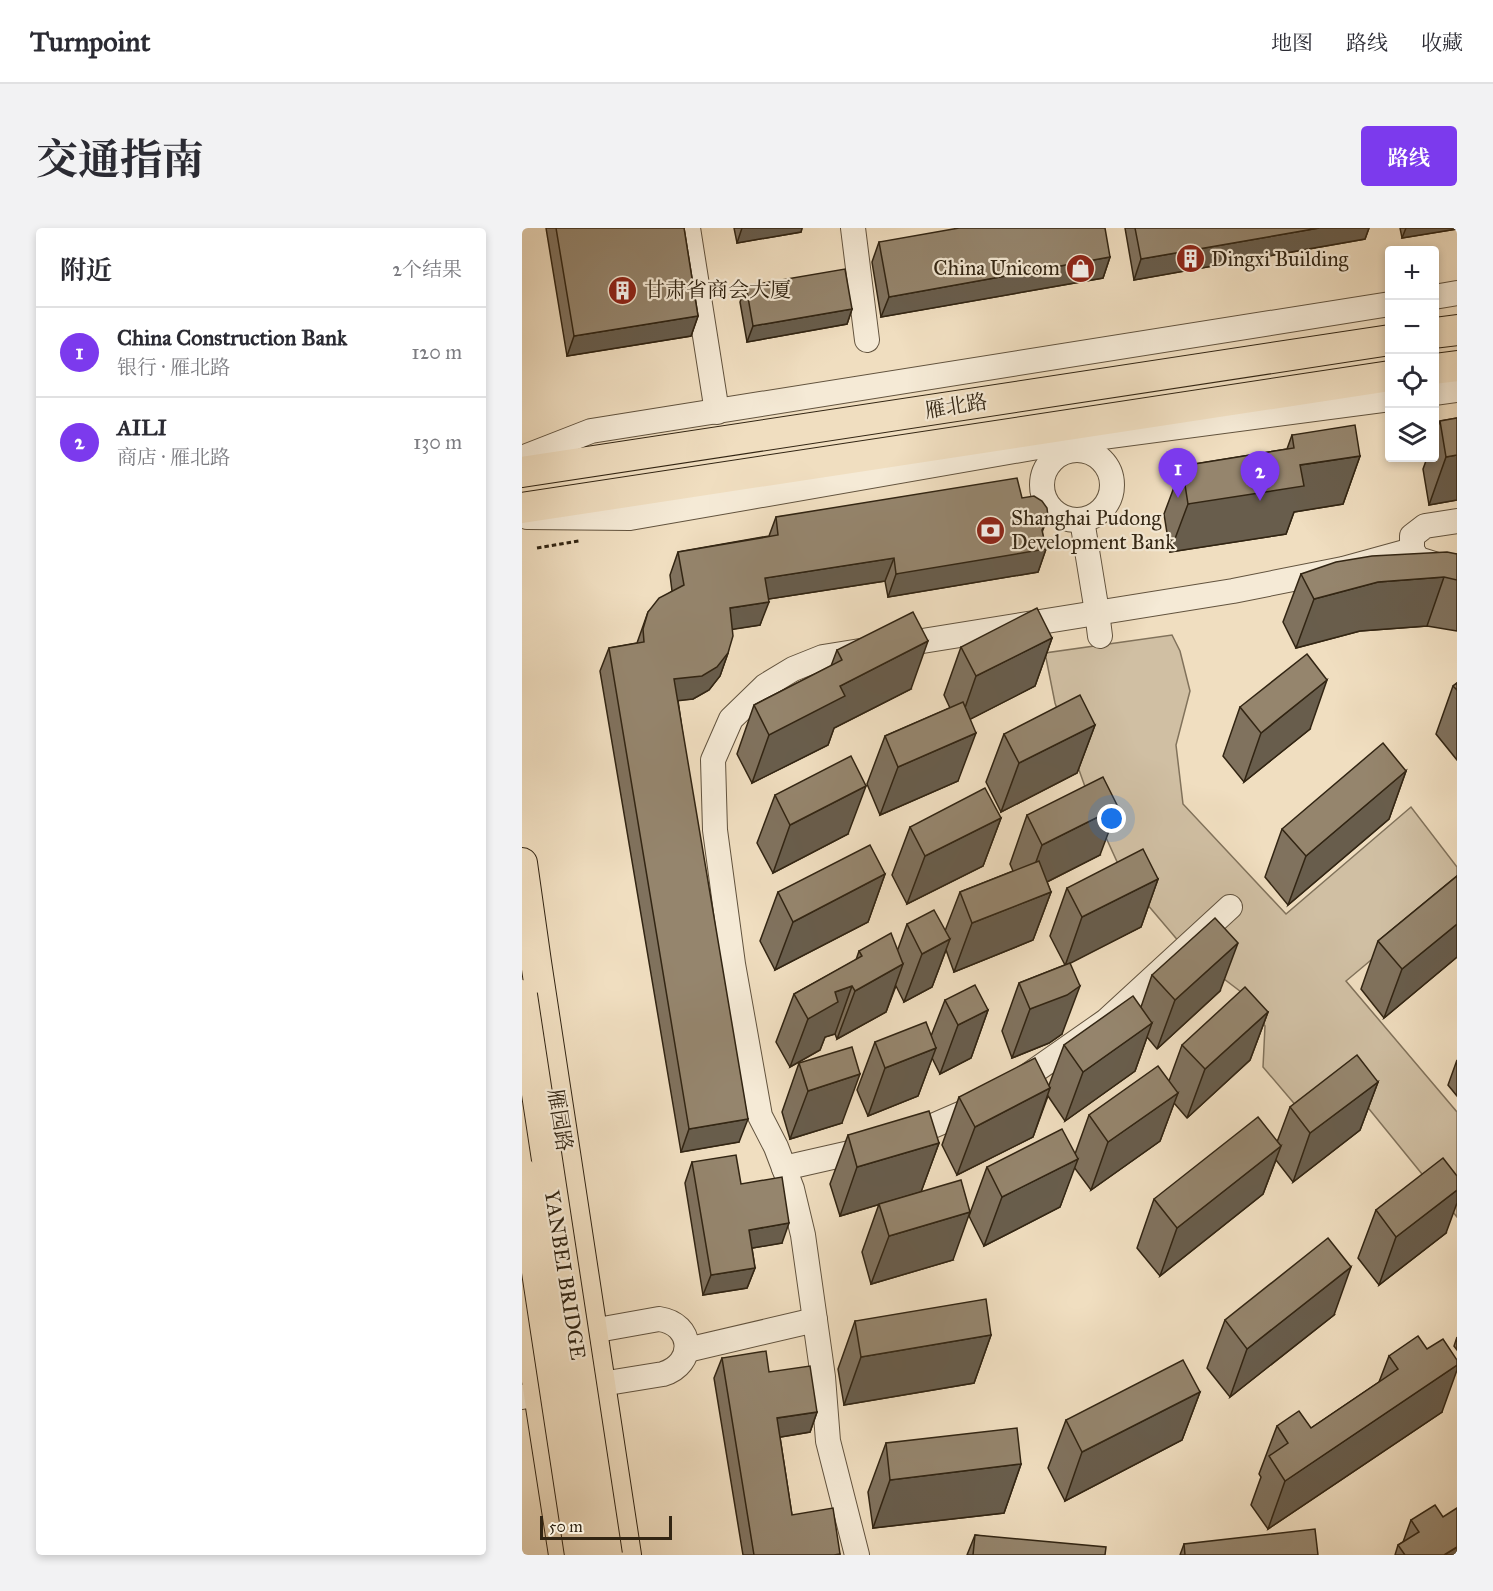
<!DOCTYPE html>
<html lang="zh">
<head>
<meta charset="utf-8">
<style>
	body { margin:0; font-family:"IM FELL Great Primer","Noto Serif SC",serif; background:#f2f2f3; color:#2b2b33 }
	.controls { position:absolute; right:18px; top:18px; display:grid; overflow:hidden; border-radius:6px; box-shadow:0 3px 9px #0003 }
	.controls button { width:54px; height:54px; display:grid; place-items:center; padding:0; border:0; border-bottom:2px solid #e1e1e2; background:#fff; color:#2b2b33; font:30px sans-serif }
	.scale { position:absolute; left:18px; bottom:15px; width:132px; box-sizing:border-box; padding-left:6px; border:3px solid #322513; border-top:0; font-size:16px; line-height:21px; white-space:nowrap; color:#322513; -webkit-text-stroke:4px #f5ead6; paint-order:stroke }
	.you { position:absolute; left:590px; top:591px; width:21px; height:21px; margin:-15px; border:4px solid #fff; border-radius:50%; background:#1a73e8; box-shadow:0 0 0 9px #1a73e833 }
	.badge { display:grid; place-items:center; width:39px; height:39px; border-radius:50%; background:#7c3aed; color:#fff; font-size:20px; font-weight:700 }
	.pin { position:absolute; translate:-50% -50px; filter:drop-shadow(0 2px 3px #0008) }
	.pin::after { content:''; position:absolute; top:32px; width:21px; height:18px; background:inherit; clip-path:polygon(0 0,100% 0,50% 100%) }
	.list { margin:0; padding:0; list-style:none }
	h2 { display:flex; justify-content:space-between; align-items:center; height:78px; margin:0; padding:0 24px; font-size:26px }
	h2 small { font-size:20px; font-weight:400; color:#7c7c81 }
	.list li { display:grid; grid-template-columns:39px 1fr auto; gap:18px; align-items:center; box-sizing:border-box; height:90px; padding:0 24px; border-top:2px solid #e1e1e2 }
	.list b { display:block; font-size:22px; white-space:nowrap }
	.list p { margin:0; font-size:20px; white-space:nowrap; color:#7c7c81 }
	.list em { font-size:20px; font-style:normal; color:#7c7c81 }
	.icon { flex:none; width:33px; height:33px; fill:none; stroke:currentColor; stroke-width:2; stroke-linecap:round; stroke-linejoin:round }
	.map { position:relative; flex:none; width:935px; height:1327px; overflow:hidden; border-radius:6px }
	header { display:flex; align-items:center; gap:36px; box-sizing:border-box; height:84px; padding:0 30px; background:#fff; border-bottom:2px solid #e1e1e2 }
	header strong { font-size:28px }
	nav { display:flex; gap:33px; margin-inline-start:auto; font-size:21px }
	.intro { display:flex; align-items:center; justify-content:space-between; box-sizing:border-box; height:144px; padding:0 36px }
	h1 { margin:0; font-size:42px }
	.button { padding:15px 27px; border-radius:6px; background:#7c3aed; color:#fff; font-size:21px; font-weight:700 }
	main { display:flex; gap:36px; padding:0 36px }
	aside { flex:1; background:#fff; border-radius:6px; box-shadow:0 3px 9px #0003 }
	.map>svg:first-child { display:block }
	.green { fill:#d0bfa3; stroke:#81725b; stroke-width:1.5 }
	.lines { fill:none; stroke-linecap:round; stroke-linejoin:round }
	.minor-casing { stroke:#62533e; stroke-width:26 }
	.major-casing { stroke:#322513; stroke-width:32 }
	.path { stroke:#322513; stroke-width:3; stroke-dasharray:4.5 3; stroke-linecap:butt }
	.minor { stroke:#f5ead6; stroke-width:24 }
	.major { stroke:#f0dec0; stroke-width:30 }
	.major-bridge-casing { stroke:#322513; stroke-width:32; stroke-linecap:butt }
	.major-bridge { stroke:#f0dec0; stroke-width:30 }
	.wall { fill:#80725e; stroke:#322513; stroke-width:1.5 }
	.shaded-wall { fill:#685d4c; stroke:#322513; stroke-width:1.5 }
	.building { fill:#95856d; stroke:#322513; stroke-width:1.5 }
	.labels { text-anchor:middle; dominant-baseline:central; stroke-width:4.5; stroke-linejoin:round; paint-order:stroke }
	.poi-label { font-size:21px; fill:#322513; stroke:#f5ead6; text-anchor:start }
	.street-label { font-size:21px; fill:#322513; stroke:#f5ead6 }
</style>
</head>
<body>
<header>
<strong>Turnpoint</strong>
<nav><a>地图</a><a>路线</a><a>收藏</a></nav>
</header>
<div class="intro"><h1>交通指南</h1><a class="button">路线</a></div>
<main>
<aside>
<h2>附近<small>2个结果</small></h2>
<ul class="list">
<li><span class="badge">1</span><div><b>China Construction Bank</b><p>银行 · 雁北路</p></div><em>120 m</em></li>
<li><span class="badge">2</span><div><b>AILI</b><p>商店 · 雁北路</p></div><em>130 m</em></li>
</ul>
</aside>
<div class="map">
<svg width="935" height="1327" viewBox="0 0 935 1327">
	<rect width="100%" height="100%" fill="#f0dec0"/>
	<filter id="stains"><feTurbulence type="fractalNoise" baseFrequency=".00333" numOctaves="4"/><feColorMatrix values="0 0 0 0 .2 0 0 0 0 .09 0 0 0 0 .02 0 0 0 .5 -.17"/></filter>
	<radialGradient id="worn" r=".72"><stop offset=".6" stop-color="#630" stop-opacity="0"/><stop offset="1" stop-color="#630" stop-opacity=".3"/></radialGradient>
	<path class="green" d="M650,407L658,423L668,463L654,517L661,576L764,686L889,579L935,639V660L824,753L935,884V989L830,860L782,887L741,839L743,798L723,767L664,722L602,649L571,581L533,475L523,425Z"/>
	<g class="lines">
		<defs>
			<g id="minor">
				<path d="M166,0L195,184"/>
				<path d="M331,0L345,112"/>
				<path d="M912,69L935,65"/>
				<path d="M912,165L935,162"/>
				<circle cx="555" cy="257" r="35"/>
				<path d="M0,230L69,203L868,76"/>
				<path d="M5,289L108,290L550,213L868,171"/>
				<path d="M560,292L575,384L578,408"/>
				<path d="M935,293L903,298L890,308V322L896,331L935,343"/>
				<path d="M491,858L584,793L708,679"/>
				<path d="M383,910L459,877"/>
				<path d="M262,940L350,920"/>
				<path d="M165,1122L293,1092"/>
				<path d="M0,1169L141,1146C174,1136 172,1096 137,1091L70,1103"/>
				<path d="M335,1327L306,1213L301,1149L281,1007L270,961L254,919L238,888L211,736L193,602L191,532L209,491L243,458L271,441L301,429L711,363L821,341L890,322"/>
			</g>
			<g id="major">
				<path d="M912,105L935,102"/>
				<path d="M912,141L935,138"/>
				<path d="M0,244L868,112"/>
				<path d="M0,280L868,148"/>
				<path d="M0,635L14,734L104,1327"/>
				<path d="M0,1056L42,1327"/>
			</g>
		</defs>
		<use href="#minor" class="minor-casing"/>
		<use href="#major" class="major-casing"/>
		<path class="path" d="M15,320L57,313"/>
		<use href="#minor" class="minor"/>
		<use href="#major" class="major"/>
		<defs>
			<g id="major-bridge">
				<path d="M0,767L85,1327"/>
				<path d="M0,945L58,1327"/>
			</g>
		</defs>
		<use href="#major-bridge" class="major-bridge-casing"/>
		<use href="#major-bridge" class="major-bridge"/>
	</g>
	<g class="wall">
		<path d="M24,0H162L176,88L169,108L45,128Z"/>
		<path d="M212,0H280L279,4L215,15Z"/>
		<path d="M603,0H847L843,11L612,52Z"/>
		<path d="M878,0H935V1L880,10Z"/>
		<path d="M357,14L588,29L581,50L359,89L350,34Z"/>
		<path d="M224,58L330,81L325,96L225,114L218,74Z"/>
		<path d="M935,190V272L907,277L901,241L905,230H912V208L918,193Z"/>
		<path d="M770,207L838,228L821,276L772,284L764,306L648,324L642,286L660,238L765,221Z"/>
		<path d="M500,270L520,304L524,321L516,344L366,369L363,353L246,371L238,397L210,401L206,425L198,448L187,462L171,471L156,472L217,914L159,924L78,443L87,420L115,415L126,384L150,363L148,347L156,324L247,308L254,289Z"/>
		<path d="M935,326V403L905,398L838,403L774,420L761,394L779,346Z"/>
		<path d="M530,410L513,458L448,491L436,553L358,587L345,556L363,508L428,480L422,467L439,419Z"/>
		<path d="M315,422L389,461L312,500L306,517L230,555L215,526L232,477L309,438Z"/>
		<path d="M935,455V532L914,506L931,458Z"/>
		<path d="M718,479L788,501L722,554L701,528Z"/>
		<path d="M573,497L555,545L479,584L464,554L482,506Z"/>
		<path d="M884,543L867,591L766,677L743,649L760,601Z"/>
		<path d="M253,567L326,606L251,645L235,615Z"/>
		<path d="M505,587L578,627L525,654L529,664L511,712L432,744L424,722L410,759L382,774L374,758L364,784L315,811L313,806L303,809L298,822L268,839L254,814L272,766L334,732L337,723L376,721L385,696L423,703L438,664L491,643L488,636Z"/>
		<path d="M479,590L461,638L385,676L370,647L388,599Z"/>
		<path d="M363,646L346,694L253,742L238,713L256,664Z"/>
		<path d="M935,648V729L862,790L839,761L856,713Z"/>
		<path d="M636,651L619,699L547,735L540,806L527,815L490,830L480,803L497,755L543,737L528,708L545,660Z"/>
		<path d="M630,747L698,763L635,821L625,809L613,843L543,893L526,868L511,909L435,947L420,917L437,869L527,857L542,817L619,779Z"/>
		<path d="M423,772L466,782L449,830L418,846L410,830L396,868L346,888L335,862L353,814L409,808Z"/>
		<path d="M746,784L728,832L665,890L652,875L638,913L569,962L552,939L538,979L462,1018L447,988L465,939L553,926L567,887L647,853L660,817Z"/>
		<path d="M935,832V868L926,857Z"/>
		<path d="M277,835L320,895L268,911L260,884Z"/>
		<path d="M856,854L838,902L771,954L754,932L741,966L638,1048L615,1020L632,971L755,914L768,879Z"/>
		<path d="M326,907L417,915L399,964L318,988L308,956Z"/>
		<path d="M170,934L219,956L260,1015L230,1020L233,1040L225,1060L181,1067L163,955Z"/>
		<path d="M357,976L431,1032L349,1056L340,1024Z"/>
		<path d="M854,982L924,1005L857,1057L836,1030Z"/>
		<path d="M812,1087L708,1169L685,1140L703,1092Z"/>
		<path d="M333,1093L469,1107L452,1155L322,1177L316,1141Z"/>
		<path d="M935,1109V1122L932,1118Z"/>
		<path d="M867,1128L920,1184L746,1301L729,1277L739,1249L737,1246L755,1198L789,1200L857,1154Z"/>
		<path d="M200,1130L247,1144L295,1184L288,1204L258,1209L270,1287L318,1326V1327H221L192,1150Z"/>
		<path d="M678,1164L660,1212L543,1273L526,1240L544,1192Z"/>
		<path d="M364,1215L499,1236L482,1285L351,1300L346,1264Z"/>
		<path d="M921,1289L935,1327H873L876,1317L881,1314L889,1292Z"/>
		<path d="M453,1307L583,1327H445Z"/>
		<path d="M662,1316L796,1327H658Z"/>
	</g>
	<g class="shaded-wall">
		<path d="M220,0H280L279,4L215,15Z"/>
		<path d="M797,0H847L843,11L612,52L619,31Z"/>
		<path d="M884,0H935V1L880,10Z"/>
		<path d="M588,29L581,50L359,89L367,69Z"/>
		<path d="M330,81L325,96L225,114L231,98Z"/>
		<path d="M176,88L169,108L45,128L52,108Z"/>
		<path d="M935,227V272L907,277L924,229Z"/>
		<path d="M838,228L821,276L772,284L764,306L648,324L666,276L778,237Z"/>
		<path d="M526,289L517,312L524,321L516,344L366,369L374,346L520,302Z"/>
		<path d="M372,330L363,353L234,373L243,350Z"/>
		<path d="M922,349L905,398L838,403L774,420L792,371L856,354Z"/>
		<path d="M247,374L238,397L200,403L208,380Z"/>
		<path d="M530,410L513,458L437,497L454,448Z"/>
		<path d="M406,413L389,461L312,500L306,517L230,555L247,507L318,458Z"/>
		<path d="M206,425L198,448L187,462L171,471L144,474L152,451Z"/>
		<path d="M805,452L788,501L722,554L739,505Z"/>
		<path d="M573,497L555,545L479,584L497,535Z"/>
		<path d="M454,505L436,553L358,587L376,539Z"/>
		<path d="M884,543L867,591L766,677L784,628Z"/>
		<path d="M344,558L326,606L251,645L268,597Z"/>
		<path d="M596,579L578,627L503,665L520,617Z"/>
		<path d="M479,590L461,638L385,676L403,628Z"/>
		<path d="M363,646L346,694L253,742L271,694Z"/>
		<path d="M636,651L619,699L543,738L560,689Z"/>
		<path d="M529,664L511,712L432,744L450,695Z"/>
		<path d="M935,696V729L862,790L880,741Z"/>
		<path d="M428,711L410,759L382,774L400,726Z"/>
		<path d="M716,715L698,763L635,821L653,772Z"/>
		<path d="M381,736L364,784L315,811L333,763Z"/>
		<path d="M330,758L313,806L303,809L298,822L268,839L286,791L313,764Z"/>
		<path d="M558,758L540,806L527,815L490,830L508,781Z"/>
		<path d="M466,782L449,830L418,846L436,797Z"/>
		<path d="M746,784L728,832L665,890L683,841Z"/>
		<path d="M630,795L613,843L543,893L561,844Z"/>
		<path d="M414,820L396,868L346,888L363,840Z"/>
		<path d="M338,846L320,895L268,911L286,863Z"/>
		<path d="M856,854L838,902L771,954L788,905Z"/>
		<path d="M528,860L511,909L435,947L453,899Z"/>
		<path d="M656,865L638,913L569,962L586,914Z"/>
		<path d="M226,891L217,914L159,924L167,901Z"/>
		<path d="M417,915L399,964L318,988L335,939Z"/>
		<path d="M759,918L741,966L638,1048L655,1000Z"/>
		<path d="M556,931L538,979L462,1018L480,969Z"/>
		<path d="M935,962V975L924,1005L857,1057L874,1009Z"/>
		<path d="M448,984L431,1032L349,1056L367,1008Z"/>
		<path d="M267,995L260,1015L219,1022L227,1002Z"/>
		<path d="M829,1039L812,1087L708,1169L725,1121Z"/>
		<path d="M233,1040L225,1060L181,1067L189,1047Z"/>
		<path d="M469,1107L452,1155L322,1177L339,1129Z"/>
		<path d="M935,1137V1142L920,1184L746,1301L763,1253Z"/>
		<path d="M678,1164L660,1212L543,1273L560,1224Z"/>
		<path d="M295,1184L288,1204L247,1211L255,1190Z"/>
		<path d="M499,1236L482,1285L351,1300L368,1252Z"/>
		<path d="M935,1319V1327H922Z"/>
	</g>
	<g class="building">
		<path d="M34,0H162L176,88L52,108Z"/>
		<path d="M437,0H583L588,29L367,69L357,14Z"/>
		<path d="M613,0H797L619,31Z"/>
		<path d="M323,41L330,81L231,98L224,58Z"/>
		<path d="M935,190V227L924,229L918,193Z"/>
		<path d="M833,197L838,228L778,237L782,258L666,276L660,238L772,220L770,207Z"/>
		<path d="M495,250L500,270L512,268L520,273L525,280L526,289L520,302L524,321L374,346L372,330L243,350L247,374L208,380L211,408L206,425L195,439L180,448L152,451L226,891L167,901L87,420L122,414L121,401L126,384L137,370L162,357L156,324L256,307L254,289Z"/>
		<path d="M925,324L935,326V352L922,349L856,354L792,371L779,346L814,334L850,328Z"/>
		<path d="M515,380L530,410L454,448L439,419Z"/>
		<path d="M391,384L406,413L318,458L323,468L247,507L232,477L320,432L315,422Z"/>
		<path d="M785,426L805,452L739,505L718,479Z"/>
		<path d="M935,455V462L931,458Z"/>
		<path d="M558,467L573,497L497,535L482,506Z"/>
		<path d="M441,474L454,505L376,539L363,508Z"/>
		<path d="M861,515L884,543L784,628L760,601Z"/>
		<path d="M329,528L344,558L268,597L253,567Z"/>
		<path d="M581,549L596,579L520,617L505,587Z"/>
		<path d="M463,560L479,590L403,628L388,599Z"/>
		<path d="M348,617L363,646L271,694L256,664Z"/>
		<path d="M621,621L636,651L560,689L545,660Z"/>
		<path d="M517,633L529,664L450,695L438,664Z"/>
		<path d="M935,648V696L880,741L856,713Z"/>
		<path d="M412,682L428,711L400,726L385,696Z"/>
		<path d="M693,690L716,715L653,772L630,747Z"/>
		<path d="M369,705L381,736L333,763L330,758L313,764L316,774L286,791L272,766L340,728L337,723Z"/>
		<path d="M548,735L558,758L545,767L508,781L497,755Z"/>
		<path d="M453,757L466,782L436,797L423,772Z"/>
		<path d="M723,759L746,784L683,841L660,817Z"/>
		<path d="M611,768L630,795L561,844L542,817Z"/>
		<path d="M404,794L414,820L363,840L353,814Z"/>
		<path d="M330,819L338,846L286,863L277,835Z"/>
		<path d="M835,827L856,854L788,905L768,879Z"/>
		<path d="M513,830L528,860L453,899L437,869Z"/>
		<path d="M636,838L656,865L586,914L567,887Z"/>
		<path d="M407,883L417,915L335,939L326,907Z"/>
		<path d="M736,889L759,918L655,1000L632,971Z"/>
		<path d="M540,901L556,931L480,969L465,939Z"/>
		<path d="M214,927L219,956L260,949L267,995L227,1002L233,1040L189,1047L170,934Z"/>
		<path d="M921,930L935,948V962L874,1009L854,982Z"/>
		<path d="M439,952L448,984L367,1008L357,976Z"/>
		<path d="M806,1010L829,1039L725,1121L703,1092Z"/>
		<path d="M464,1071L469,1107L339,1129L333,1093Z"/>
		<path d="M896,1108L905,1121L921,1111L935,1132V1137L763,1253L747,1228L766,1215L755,1198L777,1183L789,1200L876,1141L867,1128Z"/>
		<path d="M244,1123L247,1144L288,1138L295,1184L255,1190L270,1287L311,1280L318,1326L312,1327H232L200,1130Z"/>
		<path d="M661,1132L678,1164L560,1224L544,1192Z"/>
		<path d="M495,1200L499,1236L368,1252L364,1215Z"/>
		<path d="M913,1277L921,1289L935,1280V1319L922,1327H883L876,1317L897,1304L889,1292Z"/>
		<path d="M793,1301L796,1327H663L662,1316Z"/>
		<path d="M453,1307L584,1319L583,1327H451Z"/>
	</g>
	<defs>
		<symbol id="building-disc" viewBox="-11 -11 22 22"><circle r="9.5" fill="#8f2418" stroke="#f5ead6"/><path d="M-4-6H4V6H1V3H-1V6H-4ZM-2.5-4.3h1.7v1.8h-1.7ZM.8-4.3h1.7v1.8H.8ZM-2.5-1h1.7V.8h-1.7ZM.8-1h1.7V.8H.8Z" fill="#fff"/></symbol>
		<symbol id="shop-disc" viewBox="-11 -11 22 22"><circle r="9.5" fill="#8f2418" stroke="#f5ead6"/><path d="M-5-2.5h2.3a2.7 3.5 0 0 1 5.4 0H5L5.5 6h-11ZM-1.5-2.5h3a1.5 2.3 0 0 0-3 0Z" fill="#fff"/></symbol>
		<symbol id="bank-disc" viewBox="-11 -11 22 22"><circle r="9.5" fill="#8f2418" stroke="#f5ead6"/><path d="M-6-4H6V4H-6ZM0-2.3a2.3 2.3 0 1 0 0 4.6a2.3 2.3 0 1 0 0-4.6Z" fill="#fff"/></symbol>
	</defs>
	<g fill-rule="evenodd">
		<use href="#building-disc" x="652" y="14" width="33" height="33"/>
		<use href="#shop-disc" x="542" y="24" width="33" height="33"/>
		<use href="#building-disc" x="84" y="46" width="33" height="33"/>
		<use href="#bank-disc" x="452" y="286" width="33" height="33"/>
	</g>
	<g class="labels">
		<g class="poi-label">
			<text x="689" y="31">Dingxi Building</text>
			<text x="538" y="40" text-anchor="end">China Unicom</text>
			<text x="122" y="62">甘肃省商会大厦</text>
			<text x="489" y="290">Shanghai Pudong<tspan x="489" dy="24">Development Bank</tspan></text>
		</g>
		<g class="street-label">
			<text transform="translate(434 178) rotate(-9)">雁北路</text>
			<text transform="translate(38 892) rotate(81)">雁园路</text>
			<text transform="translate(43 1047) rotate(81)">YANBEI BRIDGE</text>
		</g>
	</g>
	<rect width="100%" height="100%" filter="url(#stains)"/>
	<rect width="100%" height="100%" fill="url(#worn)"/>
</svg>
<div class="controls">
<button>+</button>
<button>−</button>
<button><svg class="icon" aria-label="locate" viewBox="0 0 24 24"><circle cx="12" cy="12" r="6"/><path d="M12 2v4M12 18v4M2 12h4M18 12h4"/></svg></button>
<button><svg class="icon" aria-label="layers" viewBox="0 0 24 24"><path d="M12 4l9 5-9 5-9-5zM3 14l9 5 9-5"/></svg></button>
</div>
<div class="scale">50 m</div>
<div class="you"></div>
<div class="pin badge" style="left:656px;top:270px">1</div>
<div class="pin badge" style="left:738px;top:273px">2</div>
</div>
</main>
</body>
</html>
